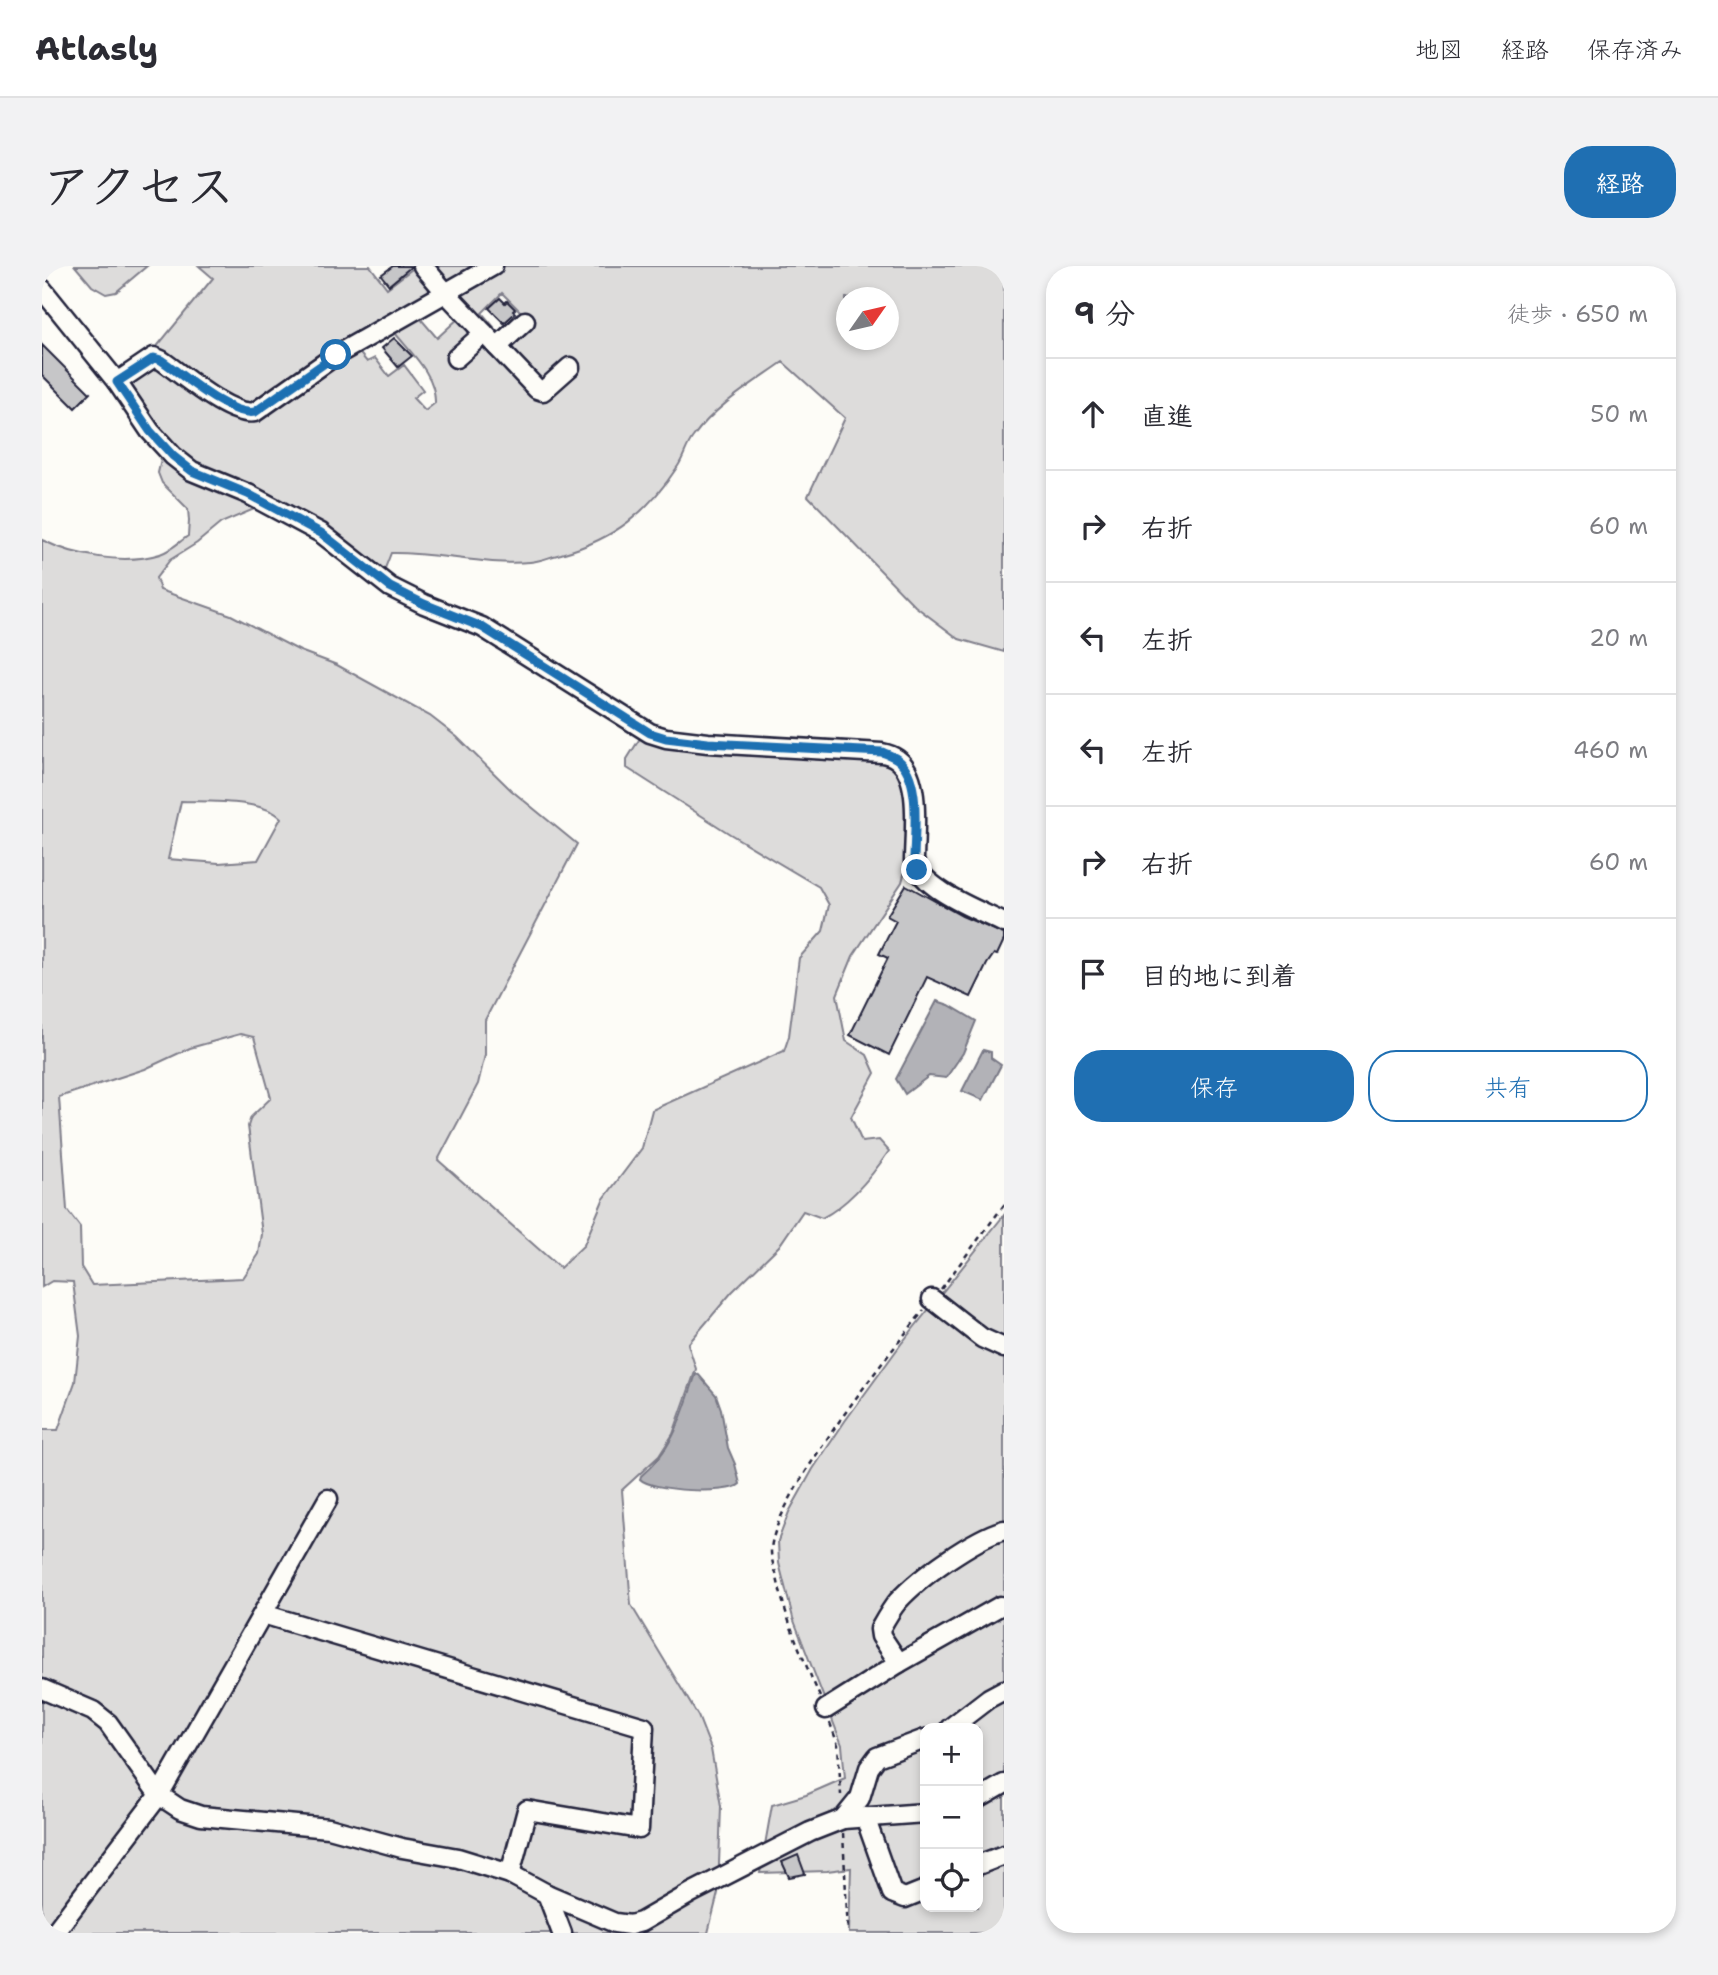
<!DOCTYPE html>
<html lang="ja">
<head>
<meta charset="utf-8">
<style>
	body { margin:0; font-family:"Shantell Sans","Klee One",sans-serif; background:#f2f2f3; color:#2b2b33 }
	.controls { position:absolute; right:21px; bottom:21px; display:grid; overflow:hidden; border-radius:14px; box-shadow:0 4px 10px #0003 }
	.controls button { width:63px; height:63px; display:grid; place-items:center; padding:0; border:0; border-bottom:2px solid #e1e1e2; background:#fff; color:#2b2b33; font:35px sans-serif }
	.compass { position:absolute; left:794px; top:21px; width:63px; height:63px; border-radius:50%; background:#fff; box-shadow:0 4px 10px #0003; rotate:56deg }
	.stop { position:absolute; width:21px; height:21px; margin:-16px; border:5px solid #1f6fb2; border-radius:50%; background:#fff }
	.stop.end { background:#1f6fb2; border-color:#fff; box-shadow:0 2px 7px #0008 }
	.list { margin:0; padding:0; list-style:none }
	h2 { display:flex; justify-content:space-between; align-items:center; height:91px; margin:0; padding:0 28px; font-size:30px }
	h2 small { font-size:23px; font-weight:400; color:#7c7c81 }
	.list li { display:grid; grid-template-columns:46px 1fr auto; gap:21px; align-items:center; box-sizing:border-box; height:112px; padding:0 28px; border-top:2px solid #e1e1e2 }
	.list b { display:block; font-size:26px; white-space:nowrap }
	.list em { font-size:23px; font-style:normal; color:#7c7c81 }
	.actions { display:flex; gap:14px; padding:21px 28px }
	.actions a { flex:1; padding:16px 0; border:2px solid #1f6fb2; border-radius:28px; text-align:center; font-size:24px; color:#1f6fb2 }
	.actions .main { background:#1f6fb2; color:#fff }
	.icon { flex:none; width:38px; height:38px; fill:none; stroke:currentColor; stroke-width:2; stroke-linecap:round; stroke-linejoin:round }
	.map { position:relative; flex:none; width:962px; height:1667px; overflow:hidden; border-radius:28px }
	header { display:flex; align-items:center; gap:42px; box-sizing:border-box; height:98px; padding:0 35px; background:#fff; border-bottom:2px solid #e1e1e2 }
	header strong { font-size:33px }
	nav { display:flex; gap:38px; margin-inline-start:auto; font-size:24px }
	.intro { display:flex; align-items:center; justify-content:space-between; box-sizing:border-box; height:168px; padding:0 42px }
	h1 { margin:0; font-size:49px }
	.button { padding:18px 32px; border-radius:28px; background:#1f6fb2; color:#fff; font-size:24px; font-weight:700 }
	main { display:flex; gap:42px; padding:0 42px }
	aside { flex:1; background:#fff; border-radius:28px; box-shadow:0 4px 10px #0003 }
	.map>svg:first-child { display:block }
	.green { fill:#dddcdb; stroke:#807f8b; stroke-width:2; fill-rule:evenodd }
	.water { fill:#b2b2b7; stroke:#787885; stroke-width:2 }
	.building { fill:#c6c6c8; stroke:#22223b; stroke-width:2 }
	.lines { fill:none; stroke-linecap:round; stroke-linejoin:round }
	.minor-casing { stroke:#22223b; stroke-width:23 }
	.path { stroke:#22223b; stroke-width:2.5; stroke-dasharray:5 5; stroke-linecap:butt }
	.minor { stroke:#fdfcf7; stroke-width:18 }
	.route { stroke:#1f6fb2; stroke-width:9 }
</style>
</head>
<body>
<header>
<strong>Atlasly</strong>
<nav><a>地図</a><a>経路</a><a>保存済み</a></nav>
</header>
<div class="intro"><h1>アクセス</h1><a class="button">経路</a></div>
<main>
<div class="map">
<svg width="962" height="1667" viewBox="0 0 962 1667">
	<rect width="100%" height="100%" fill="#fdfcf7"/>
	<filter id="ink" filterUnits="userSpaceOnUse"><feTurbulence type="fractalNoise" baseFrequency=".0143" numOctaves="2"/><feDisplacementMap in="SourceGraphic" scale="14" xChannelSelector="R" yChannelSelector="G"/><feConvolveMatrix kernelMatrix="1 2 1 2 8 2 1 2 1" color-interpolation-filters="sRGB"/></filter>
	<g filter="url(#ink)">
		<g class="green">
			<path d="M33,0H105L74,26L64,28L50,20Z"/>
			<path d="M157,0H328L345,22L374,0L395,24L314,83L325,96L333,92L347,110L362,99L381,124L371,132L383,145L393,137C394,109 370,88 353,67L333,79L330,74L397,39L378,52L395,72L418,51L439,74L461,79L484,51L460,27L440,47L452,61L447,67L406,18L385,0H962V386L917,373L873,340L766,230L803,152L741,96C710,118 673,140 651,171C644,180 642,191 636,200C606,246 573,273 519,288C510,290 499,295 488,296C442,300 395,286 349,287L340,310L229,236L179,257L155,277L128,294L114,312L118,324L189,349L258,385L295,399L388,450L415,471L469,524L535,578L443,754V789L436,818L396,894L518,1002L542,979L561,934L600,882L610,844L742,785L747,770L757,692L781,665L787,639L777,621L688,568L585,502V493L600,469L850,495L868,528L867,590L860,616L811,690L795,729L804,775L825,789L833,807L809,851L820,876L837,874L847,885C830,910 807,938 780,952L761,945L737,980L690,1026L646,1078L654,1103L631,1168L617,1190L580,1224L589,1339L656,1450L669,1483L679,1540L676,1627L666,1667H0V1164H16L33,1116L38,1070L31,1016L10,1015L0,1021V274C32,290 83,299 118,288C128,285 137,276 146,270L147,255L146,243L120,217L116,207L121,185L75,109L113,83L171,12ZM804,32H846V74H804ZM139,535C165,536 221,533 239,552L216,594L177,597L126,593ZM198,768L212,771L229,832L209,851L206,860L220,968L217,988L201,1012L50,1019L39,1001L38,961L25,944L17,831L103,803L148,782Z"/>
			<path d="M962,949V1667H807L809,1602L785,1605L718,1607L730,1539L764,1529L803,1512L800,1479L751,1352L737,1297L736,1275L747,1246L771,1203L803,1155L859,1078ZM883,1462H936V1641H883Z"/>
		</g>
		<g class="water">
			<path d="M895,735L907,739L934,755L921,787L904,812L887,810L863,828L854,813Z"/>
			<path d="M941,784L949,786V792L959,799L941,834L920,825Z"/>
			<path d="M654,1108L657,1109L674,1129L679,1143L686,1182L693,1198L698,1218C687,1229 609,1225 598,1213L599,1210C634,1180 639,1150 654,1108Z"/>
		</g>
		<g class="building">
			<path d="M351,0H370L347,19L339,9Z"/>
			<path d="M458,32L463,37L465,35L473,43L471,45L473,47L462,57L447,42Z"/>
			<path d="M352,72L370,90L356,101L340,82Z"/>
			<path d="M0,79L48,127L33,142L0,109Z"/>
			<path d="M864,619L920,650L962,668V674L955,689L952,688L945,698L929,731L885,711L847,789L808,769L846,692L837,688L854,655L845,650Z"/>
			<path d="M756,1589L763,1608L747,1611L740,1596Z"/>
		</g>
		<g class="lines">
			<defs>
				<g id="minor">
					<path d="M381,0L404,27L495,123L501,125L528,101"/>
					<path d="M0,23L75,116L108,165L131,190L150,205L206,228L279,267L348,321L382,338L440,361L608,467L624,472L666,477L840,487C845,488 851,490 855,493C880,511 872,567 872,595C881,624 936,644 962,657"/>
					<path d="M455,81L483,55"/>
					<path d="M414,92L442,67"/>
					<path d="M75,116L112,91L119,94C140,108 188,151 213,146L294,89L451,0"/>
					<path d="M890,1033L940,1072L962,1082"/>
					<path d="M221,1348L602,1461L597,1563L485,1544L468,1608"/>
					<path d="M857,1397L958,1340"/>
					<path d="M0,1423L51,1445L66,1457L117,1529L138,1543L159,1550L287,1562L360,1582L416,1592L468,1608L505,1628L573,1657L588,1659L599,1656L649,1627L768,1566L801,1553L883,1547"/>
					<path d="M784,1443L857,1397L839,1370L838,1363C843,1354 849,1343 856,1335C878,1311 931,1273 962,1264"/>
					<path d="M908,1462L947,1432L962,1424"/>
					<path d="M936,1533L962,1518"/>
					<path d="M823,1551L850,1627L863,1632L883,1624"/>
					<path d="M801,1553L818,1532L827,1502L835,1491L883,1473"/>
					<path d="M936,1599L962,1589"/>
					<path d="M505,1628L520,1667"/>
					<path d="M12,1667L117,1529L286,1233"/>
				</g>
			</defs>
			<use href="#minor" class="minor-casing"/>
			<g class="path">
				<path d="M899,1023L962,939"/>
				<path d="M778,1431C761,1392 743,1353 735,1311C733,1303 729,1294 729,1285C730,1234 846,1089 882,1044"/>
				<path d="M788,1457L796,1479L799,1529"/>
				<path d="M801,1567L806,1667"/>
			</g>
			<use href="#minor" class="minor"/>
		</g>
	</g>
	<g class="lines" filter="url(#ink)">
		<path class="route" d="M294,89L213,146C188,151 140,108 119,94L112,92L75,116L108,165L131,190L150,205L206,228L279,267L348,321L382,338L440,361L608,467L624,472L666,477L840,486C845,488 851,490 855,493C880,511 872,567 872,594L875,604"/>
	</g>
</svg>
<div class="controls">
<button>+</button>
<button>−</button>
<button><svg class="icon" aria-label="locate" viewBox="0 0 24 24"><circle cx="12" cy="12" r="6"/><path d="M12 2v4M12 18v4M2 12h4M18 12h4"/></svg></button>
</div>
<svg class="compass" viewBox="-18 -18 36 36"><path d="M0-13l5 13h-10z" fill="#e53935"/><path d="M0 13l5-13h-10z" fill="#7c7c81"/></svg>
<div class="stop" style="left:294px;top:89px"></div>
<div class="stop end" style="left:875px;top:604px"></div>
</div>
<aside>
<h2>9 分<small>徒歩 · 650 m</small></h2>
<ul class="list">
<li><svg class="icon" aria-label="ahead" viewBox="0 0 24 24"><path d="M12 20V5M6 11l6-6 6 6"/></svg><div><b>直進</b></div><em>50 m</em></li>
<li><svg class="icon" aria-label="right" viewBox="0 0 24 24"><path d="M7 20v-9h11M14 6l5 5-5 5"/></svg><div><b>右折</b></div><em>60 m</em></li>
<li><svg class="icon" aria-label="left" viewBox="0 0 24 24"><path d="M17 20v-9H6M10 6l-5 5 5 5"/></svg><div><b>左折</b></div><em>20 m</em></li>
<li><svg class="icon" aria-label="left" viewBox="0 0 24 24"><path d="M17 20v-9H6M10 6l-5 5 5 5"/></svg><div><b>左折</b></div><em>460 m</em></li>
<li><svg class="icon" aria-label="right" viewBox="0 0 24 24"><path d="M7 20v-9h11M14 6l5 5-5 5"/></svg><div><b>右折</b></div><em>60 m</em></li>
<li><svg class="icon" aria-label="arrive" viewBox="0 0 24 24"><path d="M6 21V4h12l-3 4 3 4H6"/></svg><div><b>目的地に到着</b></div></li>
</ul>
<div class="actions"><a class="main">保存</a><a>共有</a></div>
</aside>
</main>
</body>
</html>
